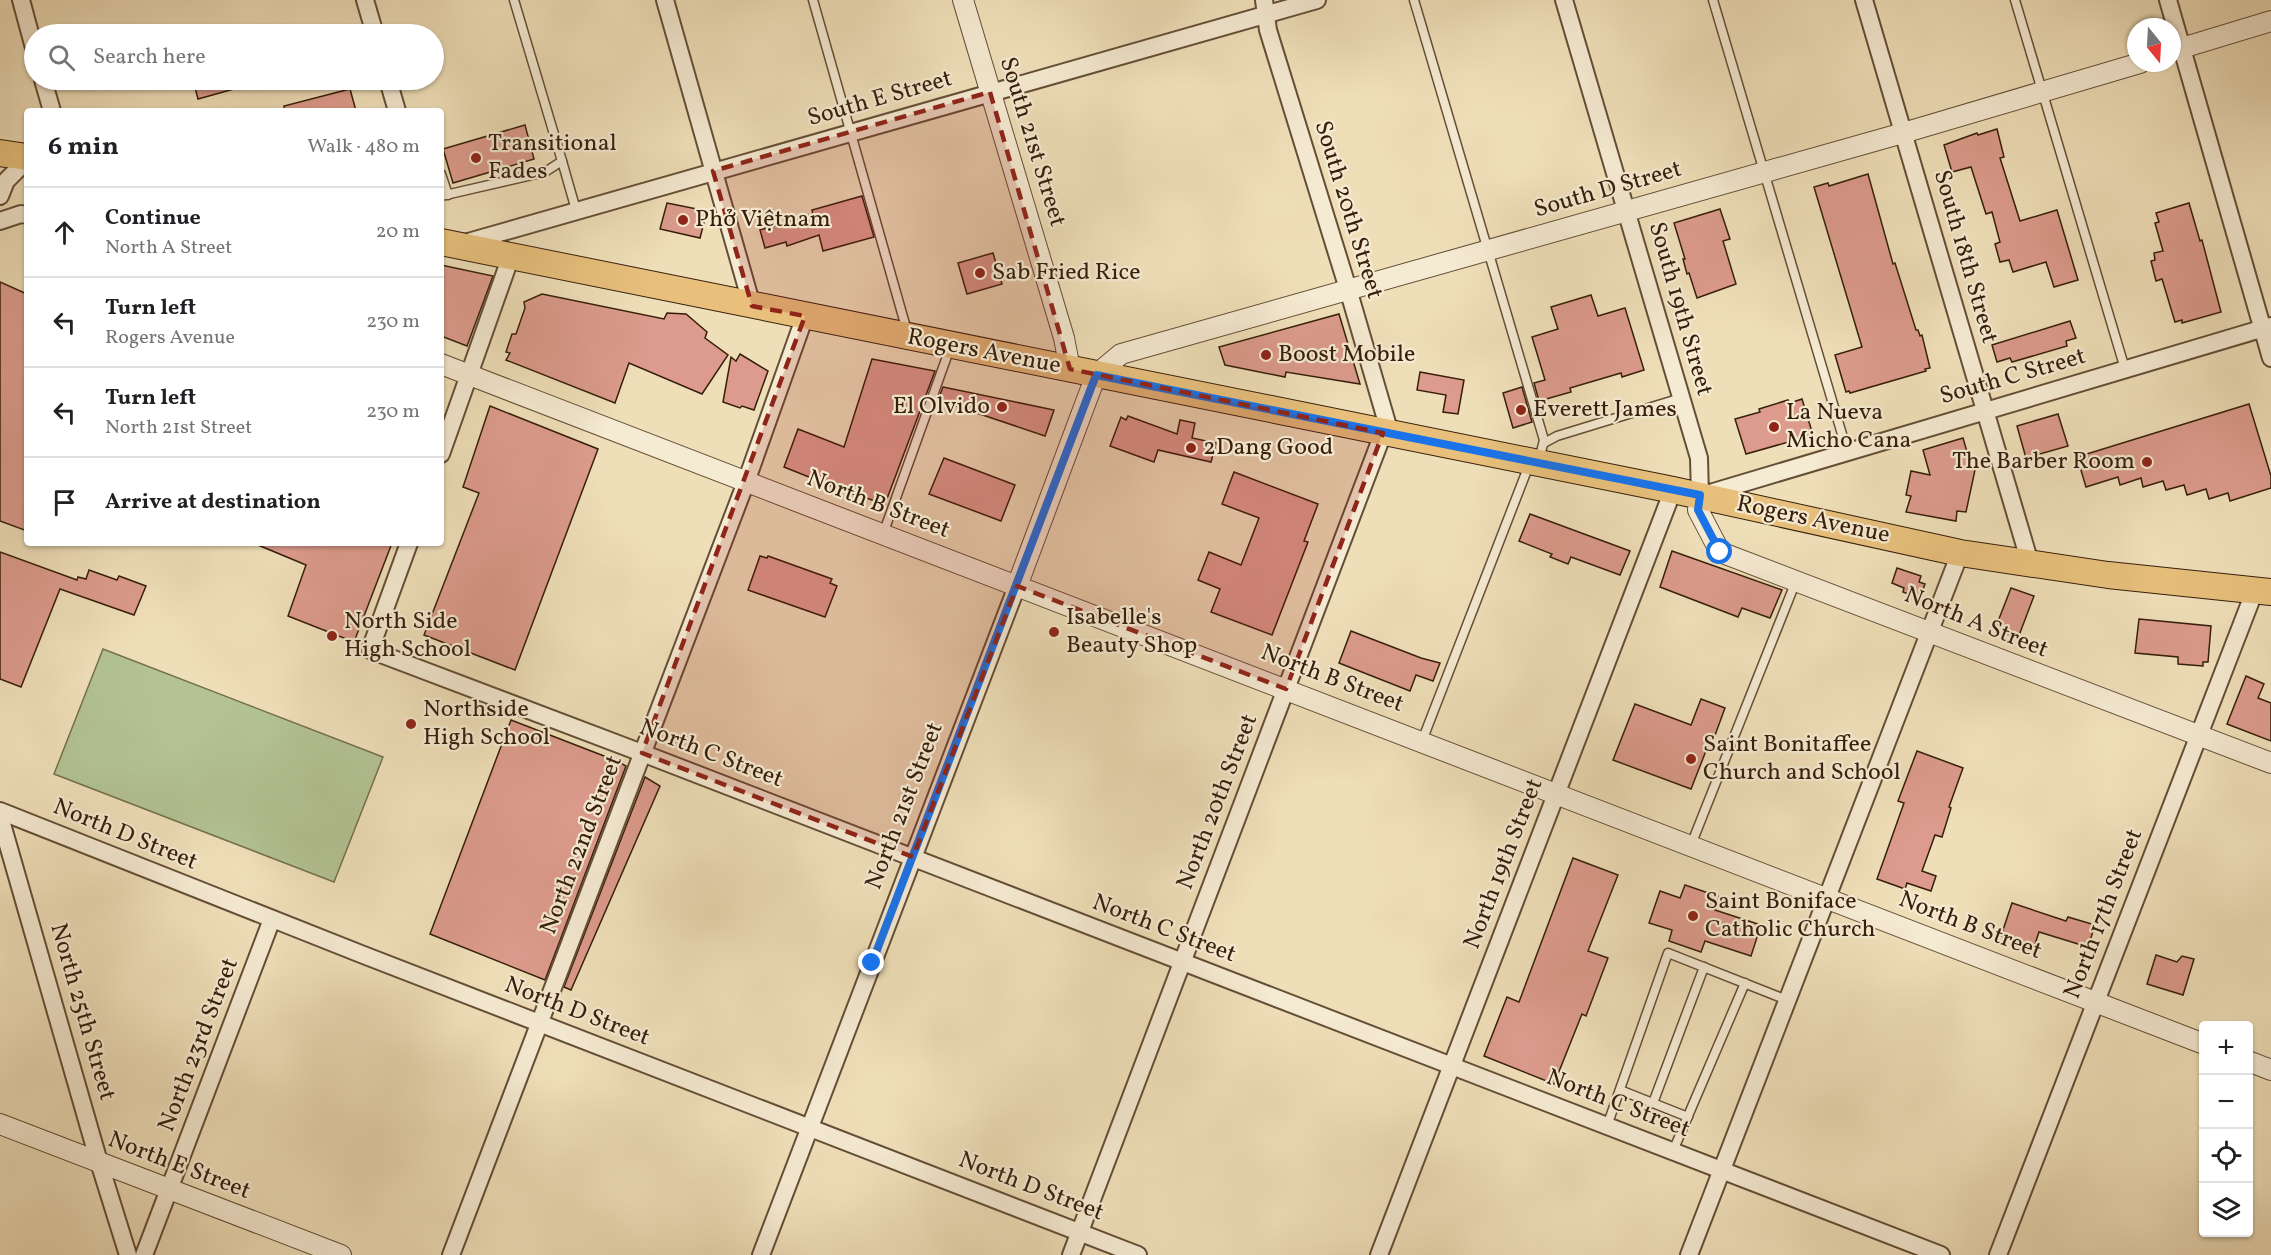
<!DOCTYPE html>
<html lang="en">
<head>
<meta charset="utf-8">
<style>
	body { margin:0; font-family:Vollkorn,serif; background:#f2f2f2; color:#202124 }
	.controls { position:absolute; right:18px; bottom:18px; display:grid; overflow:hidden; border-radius:6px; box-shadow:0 2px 4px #0004 }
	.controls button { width:54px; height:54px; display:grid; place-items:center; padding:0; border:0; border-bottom:2px solid #e0e0e0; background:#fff; color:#202124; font:30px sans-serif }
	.compass { position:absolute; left:2127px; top:18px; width:54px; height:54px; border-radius:50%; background:#fff; box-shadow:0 2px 4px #0004; rotate:162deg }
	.stop { position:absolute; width:18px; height:18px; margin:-14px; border:4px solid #1a73e8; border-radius:50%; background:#fff }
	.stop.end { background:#1a73e8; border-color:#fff; box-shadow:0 2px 6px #0008 }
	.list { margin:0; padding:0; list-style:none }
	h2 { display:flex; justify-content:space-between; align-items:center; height:78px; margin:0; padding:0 24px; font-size:26px }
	h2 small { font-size:20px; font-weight:400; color:#757577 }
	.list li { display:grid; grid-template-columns:39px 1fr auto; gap:18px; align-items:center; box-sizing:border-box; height:90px; padding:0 24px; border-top:2px solid #e0e0e0 }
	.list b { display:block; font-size:22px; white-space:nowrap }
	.list p { margin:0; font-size:20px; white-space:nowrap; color:#757577 }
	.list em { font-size:20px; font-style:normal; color:#757577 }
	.icon { flex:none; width:33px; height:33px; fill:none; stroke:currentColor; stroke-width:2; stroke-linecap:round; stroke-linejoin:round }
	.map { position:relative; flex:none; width:2271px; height:1255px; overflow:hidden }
	.search { position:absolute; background:#fff; box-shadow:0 2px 4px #0004; left:24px; top:24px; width:420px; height:66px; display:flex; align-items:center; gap:15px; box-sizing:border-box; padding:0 21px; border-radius:33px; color:#757577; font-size:22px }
	.panel { position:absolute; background:#fff; box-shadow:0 2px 4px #0004; left:24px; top:108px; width:420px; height:438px; border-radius:6px }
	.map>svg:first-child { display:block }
	.green { fill:#b3c394; stroke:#747050; stroke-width:1.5 }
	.building { fill:#dc9b8c; stroke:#361e0b; stroke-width:1.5 }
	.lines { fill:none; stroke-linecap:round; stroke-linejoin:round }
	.service-casing { stroke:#644e36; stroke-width:11 }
	.minor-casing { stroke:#644e36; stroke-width:20 }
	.tertiary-casing { stroke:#644e36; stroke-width:22 }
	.primary-casing { stroke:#361e0b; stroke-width:28 }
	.service { stroke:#f5ead2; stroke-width:8 }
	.minor { stroke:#f5ead2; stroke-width:16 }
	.tertiary { stroke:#f5ead2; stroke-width:20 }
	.primary { stroke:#e8c07c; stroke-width:26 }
	.route { stroke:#1a73e8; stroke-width:8 }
	.marked { fill:#8f2418; fill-opacity:0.2; stroke:#8f2418; stroke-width:4.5; stroke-dasharray:12 8; stroke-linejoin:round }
	.poi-dot { fill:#8f2418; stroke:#f5ead2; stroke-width:2 }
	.labels { text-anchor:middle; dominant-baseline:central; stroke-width:4.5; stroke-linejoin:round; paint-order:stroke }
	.street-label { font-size:24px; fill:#361e0b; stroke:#f5ead2 }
	.poi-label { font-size:24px; fill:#361e0b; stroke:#f5ead2; text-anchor:start }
</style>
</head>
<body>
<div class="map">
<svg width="2271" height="1255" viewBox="0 0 2271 1255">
	<rect width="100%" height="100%" fill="#efdfb9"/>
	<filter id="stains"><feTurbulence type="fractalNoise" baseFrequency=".00333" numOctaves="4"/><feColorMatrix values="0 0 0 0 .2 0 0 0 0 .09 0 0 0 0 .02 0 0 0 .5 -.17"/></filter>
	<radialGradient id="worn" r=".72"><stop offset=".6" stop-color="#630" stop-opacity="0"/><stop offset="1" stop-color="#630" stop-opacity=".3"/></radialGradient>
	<path class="green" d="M103,649L383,757L334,882L54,774Z"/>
	<g class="building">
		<path d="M193,80H251L252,84L198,99Z"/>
		<path d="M350,89L356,111H284V106Z"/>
		<path d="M525,125L534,159L453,183L443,149Z"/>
		<path d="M1997,129L2004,157L2000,158L2020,221L2057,210L2078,280L2054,287L2046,262L2013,272L2009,260L2000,262L1995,244L2000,242L1992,212L1986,214L1971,167L1952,172L1944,145L1977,133L1978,135Z"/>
		<path d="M1868,174L1893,264L1895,263L1916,330H1918L1920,336L1922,335L1930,368L1925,369L1926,371L1850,393L1849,391L1846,392L1835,355L1862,347L1814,187L1828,183L1829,186Z"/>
		<path d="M862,196L874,237L823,251L819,235L787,246L786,242L765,248L760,230L813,214L812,210Z"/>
		<path d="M667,203L707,211L700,238L660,229Z"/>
		<path d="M2189,203L2200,241L2202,240L2221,312L2182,323V320L2175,322L2162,279L2156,281L2151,261L2155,260L2154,253L2163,251L2155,223L2159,222L2156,213Z"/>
		<path d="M1720,209L1730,239L1723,241L1736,284L1697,298L1689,273L1687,274L1683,259H1685L1674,223Z"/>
		<path d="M993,253L1002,284L967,294L958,263Z"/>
		<path d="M441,265L493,276L467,346L441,336Z"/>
		<path d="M0,282L27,294V531L0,521Z"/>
		<path d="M542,294L664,319L667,313L686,314L707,332L705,338L728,355L702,394L629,363L615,403L506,360L510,353L506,352L512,334H516L525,308L524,302Z"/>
		<path d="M1591,295L1598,316L1625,308L1644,370L1622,377L1621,373L1570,388L1571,392L1539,401L1534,383L1545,380L1532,337L1558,329L1551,307Z"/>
		<path d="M1339,314L1360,384L1286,372L1285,377L1225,365L1219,347Z"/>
		<path d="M2070,321L2076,338L2066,341L2067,346L2012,362L2010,358L1997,362L1992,345Z"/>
		<path d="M740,354L768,371L754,410L742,406L740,408L723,402L731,357L736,361Z"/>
		<path d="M872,359L935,371L885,504L844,491L784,467L798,429L844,447Z"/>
		<path d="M1420,372L1464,380L1458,414L1443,412L1446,395L1417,390Z"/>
		<path d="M943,387L1054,410L1045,436L938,400Z"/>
		<path d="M1522,387L1532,422L1513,428L1503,393Z"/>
		<path d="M1802,399L1813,435L1746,454L1735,419L1760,412L1759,409L1788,400L1790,403Z"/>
		<path d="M2249,404L2271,476V488L2230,501L2228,493L2209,499L2206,489L2187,495L2184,485L2166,490L2163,481L2143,487L2141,478L2120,485L2118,477L2086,487L2077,457Z"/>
		<path d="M490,406L598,449L515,670L424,635L479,493L463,487Z"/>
		<path d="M2058,414L2068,446L2026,458L2017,426Z"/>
		<path d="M1128,416L1177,434L1180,420L1195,423L1192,438L1216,443L1211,462L1158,450L1154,462L1110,446L1121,417L1126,420Z"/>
		<path d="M1963,438L1972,469L1975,470L1966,512L1957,511L1956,521L1906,512L1911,496L1906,495L1911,471L1930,475L1923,450Z"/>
		<path d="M944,458L1015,485L1001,521L929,494Z"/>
		<path d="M1234,472L1318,504L1304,541L1308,542L1272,635L1211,612L1220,589L1198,580L1209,552L1241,565L1259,518L1222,504Z"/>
		<path d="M1530,514L1630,551L1620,575L1571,557L1568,564L1550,557L1552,554L1519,541Z"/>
		<path d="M253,543H392L354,642L288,616L306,565Z"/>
		<path d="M1672,551L1782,590L1770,618L1742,608L1738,617L1660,587Z"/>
		<path d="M0,552L77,580L78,577L86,579L89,570L117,580L119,576L146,586L134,615L60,589L21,687L0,679Z"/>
		<path d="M760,556L767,558L768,556L832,579L830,583L837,586L825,617L748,590Z"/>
		<path d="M1897,568L1921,576L1919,582L1925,584L1920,598L1903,592L1904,588L1892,583Z"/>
		<path d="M2011,588L2034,596L2018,638L1995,629Z"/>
		<path d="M2139,619L2211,626L2208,662H2203V666L2178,664V657L2135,653Z"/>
		<path d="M1351,631L1421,658L1440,663L1433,681L1416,675L1410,691L1339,663Z"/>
		<path d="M2246,676L2264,684L2258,698L2271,703V741L2227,724Z"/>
		<path d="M1701,699L1725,708L1714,738H1711L1691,789L1613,760L1635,704L1691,725Z"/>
		<path d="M511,720L617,761L626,766L545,980L430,934Z"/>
		<path d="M1917,751L1963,768L1949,807L1951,808L1942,837L1935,835L1922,871L1936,876L1931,891L1907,883L1905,889L1877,879L1904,803L1898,801Z"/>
		<path d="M645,777L660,786L571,990L564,987Z"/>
		<path d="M1573,858L1618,875L1588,951L1608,958L1586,1016L1582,1014L1554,1084L1484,1056L1507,997L1519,1002Z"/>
		<path d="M1685,885L1720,897L1715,910L1761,925L1751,956L1705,941L1701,952L1669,941L1672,930L1649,923L1660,891L1680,898Z"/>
		<path d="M2012,903L2066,921L2068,917L2095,925L2088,947L2039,932L2034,947L2001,936Z"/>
		<path d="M2156,955L2177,962L2182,956L2194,959L2183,995L2147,984Z"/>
	</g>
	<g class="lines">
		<defs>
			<g id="service">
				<path d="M514,0L562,161"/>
				<path d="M813,0L907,331"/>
				<path d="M1414,0L1544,440L1539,460"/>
				<path d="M1713,0L1847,451"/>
				<path d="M2015,0L2125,369"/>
				<path d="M441,174L448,195"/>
				<path d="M441,196L545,172L562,161L576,210"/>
				<path d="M1544,443L1557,436L1681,398"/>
				<path d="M883,534L950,348"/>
				<path d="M1422,741L1529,465"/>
				<path d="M1691,845L1796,581"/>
				<path d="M1620,1090L1688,1117"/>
				<path d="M1653,1103L1704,967"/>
				<path d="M1607,1126L1668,953L1787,1000"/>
				<path d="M1673,1151L1745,983"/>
			</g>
			<g id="minor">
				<path d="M21,0L34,48"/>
				<path d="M365,0L375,34"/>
				<path d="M665,0L752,306"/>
				<path d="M1564,0L1699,458L1700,496L2271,326"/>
				<path d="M1864,0L2030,563"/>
				<path d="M2168,0L2271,358"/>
				<path d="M43,80L52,111"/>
				<path d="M388,80L397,111"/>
				<path d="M0,196L6,181L27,160"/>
				<path d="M0,221L21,214L27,215"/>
				<path d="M461,244L1317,0"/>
				<path d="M441,454L511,256"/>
				<path d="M409,543L370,650L642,753L1941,1255"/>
				<path d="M0,811L361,954L1138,1255"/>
				<path d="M0,817L99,1162L128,1255"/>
				<path d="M144,1255L272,919"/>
				<path d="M451,1255L746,482L805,316"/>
				<path d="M761,1255L1017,586"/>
				<path d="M1071,1255L1387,423L1348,289L1268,30L1264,0"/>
				<path d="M1379,1255L1673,490"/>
				<path d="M1689,1255L1960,553"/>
				<path d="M1998,1255L2255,590"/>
			</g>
			<g id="tertiary">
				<path d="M963,0L1064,338L1070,369"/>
				<path d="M2172,51L2271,21"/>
				<path d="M441,364L2204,1044"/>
				<path d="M1700,496L1698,510L1720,552L2271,763"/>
				<path d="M1017,586L1096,375L1121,354L1903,133L2140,63"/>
				<path d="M2248,1061L2271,1070"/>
				<path d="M0,1124L341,1255"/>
			</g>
			<g id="primary">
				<path d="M0,153L27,157"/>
				<path d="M441,242L1673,490L1960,553L2108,575L2271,592"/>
			</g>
		</defs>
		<use href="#service" class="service-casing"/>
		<use href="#minor" class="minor-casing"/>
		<use href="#tertiary" class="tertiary-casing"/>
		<use href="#primary" class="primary-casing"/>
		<use href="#service" class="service"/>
		<use href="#minor" class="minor"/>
		<use href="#tertiary" class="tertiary"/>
		<use href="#primary" class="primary"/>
	</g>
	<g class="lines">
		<path class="route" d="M872,963L1096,375L1700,495L1698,510L1720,552"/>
	</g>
	<path class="marked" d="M990,92L1070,369L1383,433L1286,689L1017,586L913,857L642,753L805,316L752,306L713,171Z"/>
	<g class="poi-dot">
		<circle cx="476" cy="158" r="6"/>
		<circle cx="683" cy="220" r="6"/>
		<circle cx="980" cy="273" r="6"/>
		<circle cx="1266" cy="355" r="6"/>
		<circle cx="1002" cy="407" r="6"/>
		<circle cx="1521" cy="410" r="6"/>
		<circle cx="1774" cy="427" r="6"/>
		<circle cx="1191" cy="448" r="6"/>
		<circle cx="2147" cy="462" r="6"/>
		<circle cx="1054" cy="632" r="6"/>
		<circle cx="332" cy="636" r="6"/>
		<circle cx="411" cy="724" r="6"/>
		<circle cx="1691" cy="759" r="6"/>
		<circle cx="1693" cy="916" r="6"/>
	</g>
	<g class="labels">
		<g class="street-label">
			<text transform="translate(880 99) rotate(-16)">South E Street</text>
			<text transform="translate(1032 142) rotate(73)">South 21st Street</text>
			<text transform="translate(1608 190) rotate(-16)">South D Street</text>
			<text transform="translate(1348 210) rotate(73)">South 20th Street</text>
			<text transform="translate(1965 257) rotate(74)">South 18th Street</text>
			<text transform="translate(1680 309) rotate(74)">South 19th Street</text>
			<text transform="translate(984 352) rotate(11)">Rogers Avenue</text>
			<text transform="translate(2013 377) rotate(-16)">South C Street</text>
			<text transform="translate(878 505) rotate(21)">North B Street</text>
			<text transform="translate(1813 520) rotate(12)">Rogers Avenue</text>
			<text transform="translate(1976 623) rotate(22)">North A Street</text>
			<text transform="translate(1332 679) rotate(21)">North B Street</text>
			<text transform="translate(711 754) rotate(21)">North C Street</text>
			<text transform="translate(1218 802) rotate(-69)">North 20th Street</text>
			<text transform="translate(905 806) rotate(-69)">North 21st Street</text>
			<text transform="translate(125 835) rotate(22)">North D Street</text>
			<text transform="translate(582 845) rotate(-69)">North 22nd Street</text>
			<text transform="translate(1504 864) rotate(-69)">North 19th Street</text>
			<text transform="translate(2104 914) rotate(-69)">North 17th Street</text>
			<text transform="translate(1970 926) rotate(21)">North B Street</text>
			<text transform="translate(1164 929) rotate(21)">North C Street</text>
			<text transform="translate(82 1012) rotate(74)">North 25th Street</text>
			<text transform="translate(577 1012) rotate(21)">North D Street</text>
			<text transform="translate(199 1045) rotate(-69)">North 23rd Street</text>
			<text transform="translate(1618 1104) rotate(21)">North C Street</text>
			<text transform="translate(179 1166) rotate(21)">North E Street</text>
			<text transform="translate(1031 1187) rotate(21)">North D Street</text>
		</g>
		<g class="poi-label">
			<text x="488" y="144">Transitional<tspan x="488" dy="28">Fades</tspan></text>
			<text x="695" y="220">Phở Việtnam</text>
			<text x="992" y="273">Sab Fried Rice</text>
			<text x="1278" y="355">Boost Mobile</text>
			<text x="990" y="407" text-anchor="end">El Olvido</text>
			<text x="1533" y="410">Everett James</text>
			<text x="1786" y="413">La Nueva<tspan x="1786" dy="28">Micho Cana</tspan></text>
			<text x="1203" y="448">2Dang Good</text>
			<text x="2135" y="462" text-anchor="end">The Barber Room</text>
			<text x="1066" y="618">Isabelle's<tspan x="1066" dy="28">Beauty Shop</tspan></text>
			<text x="344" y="622">North Side<tspan x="344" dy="28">High School</tspan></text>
			<text x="423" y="710">Northside<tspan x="423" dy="28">High School</tspan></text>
			<text x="1703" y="745">Saint Bonitaffee<tspan x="1703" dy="28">Church and School</tspan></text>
			<text x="1705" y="902">Saint Boniface<tspan x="1705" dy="28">Catholic Church</tspan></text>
		</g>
	</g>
	<rect width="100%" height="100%" filter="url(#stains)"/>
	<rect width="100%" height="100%" fill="url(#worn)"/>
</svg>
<div class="controls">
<button>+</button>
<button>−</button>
<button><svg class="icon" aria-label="locate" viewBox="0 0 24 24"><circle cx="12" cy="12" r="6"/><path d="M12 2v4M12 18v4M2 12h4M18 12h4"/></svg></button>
<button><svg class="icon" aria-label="layers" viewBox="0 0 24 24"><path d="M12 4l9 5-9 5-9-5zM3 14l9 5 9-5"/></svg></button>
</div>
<svg class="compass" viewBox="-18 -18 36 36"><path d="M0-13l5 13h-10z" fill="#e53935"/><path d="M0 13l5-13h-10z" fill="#757577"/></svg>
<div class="stop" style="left:1720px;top:552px"></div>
<div class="stop end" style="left:872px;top:963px"></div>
<div class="search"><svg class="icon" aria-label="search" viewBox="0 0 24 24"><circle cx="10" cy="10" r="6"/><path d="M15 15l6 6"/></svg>Search here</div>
<section class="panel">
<h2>6 min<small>Walk · 480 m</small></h2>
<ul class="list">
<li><svg class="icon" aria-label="ahead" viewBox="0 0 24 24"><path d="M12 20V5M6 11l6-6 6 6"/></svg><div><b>Continue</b><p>North A Street</p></div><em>20 m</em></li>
<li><svg class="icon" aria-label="left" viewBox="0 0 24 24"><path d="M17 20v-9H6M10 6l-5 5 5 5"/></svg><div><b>Turn left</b><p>Rogers Avenue</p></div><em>230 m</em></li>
<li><svg class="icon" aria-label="left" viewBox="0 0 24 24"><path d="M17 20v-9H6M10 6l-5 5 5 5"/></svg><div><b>Turn left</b><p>North 21st Street</p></div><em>230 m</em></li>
<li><svg class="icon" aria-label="arrive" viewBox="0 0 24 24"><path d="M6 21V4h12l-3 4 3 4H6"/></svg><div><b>Arrive at destination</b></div></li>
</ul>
</section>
</div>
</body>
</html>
